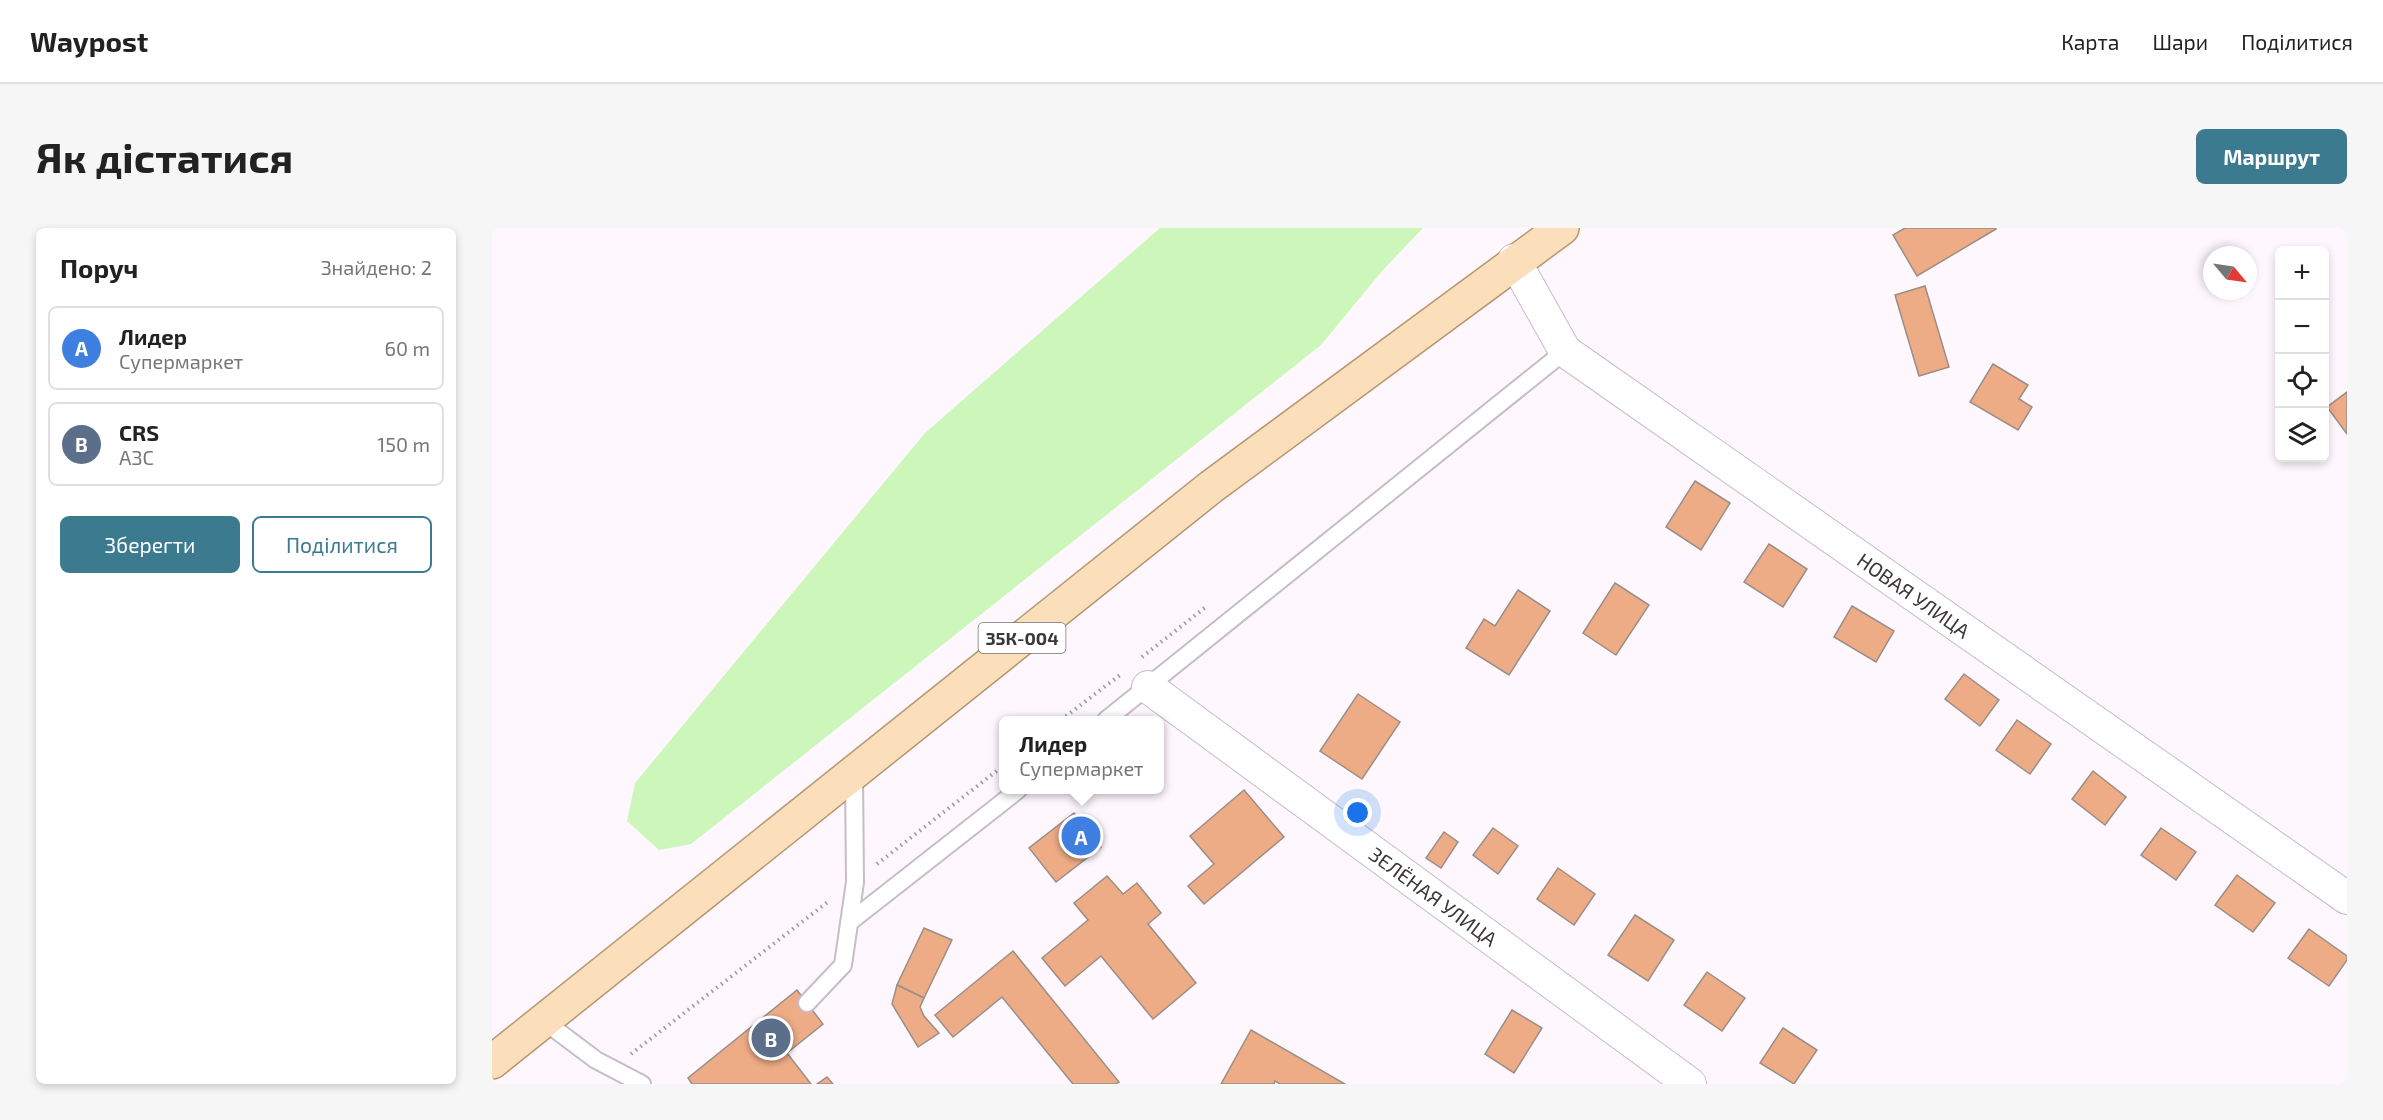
<!DOCTYPE html>
<html lang="uk">
<head>
<meta charset="utf-8">
<style>
	body { margin:0; font-family:"Exo 2",sans-serif; background:#f6f6f6; color:#222 }
	.controls { position:absolute; right:18px; top:18px; display:grid; overflow:hidden; border-radius:9px; box-shadow:0 3px 9px #0003 }
	.controls button { width:54px; height:54px; display:grid; place-items:center; padding:0; border:0; border-bottom:2px solid #e0e0e0; background:#fff; color:#222; font:30px sans-serif }
	.compass { position:absolute; left:1711px; top:18px; width:54px; height:54px; border-radius:50%; background:#fff; box-shadow:0 3px 9px #0003; rotate:119deg }
	.you { position:absolute; left:866px; top:585px; width:21px; height:21px; margin:-15px; border:4px solid #fff; border-radius:50%; background:#1a73e8; box-shadow:0 0 0 9px #1a73e833 }
	.badge { display:grid; place-items:center; width:39px; height:39px; border-radius:50%; background:#3b7a8f; color:#fff; font-size:20px; font-weight:700 }
	.pin { position:absolute; translate:-50% -50%; border:3px solid #fff; box-shadow:0 2px 6px #0006 }
	.popup { position:absolute; left:507px; top:488px; width:165px; height:78px; box-sizing:border-box; display:grid; place-content:center; border-radius:9px; background:#fff; filter:drop-shadow(0 2px 4px #0005); font-size:20px; white-space:nowrap; color:#767676 }
	.popup b { font-size:22px; color:#222 }
	.popup::after { content:''; position:absolute; left:50%; top:100%; margin-left:-12px; border:12px solid transparent; border-top-color:#fff }
	.list { margin:0; padding:0; list-style:none }
	h2 { display:flex; justify-content:space-between; align-items:center; height:78px; margin:0; padding:0 24px; font-size:26px }
	h2 small { font-size:20px; font-weight:400; color:#767676 }
	.list li { display:grid; grid-template-columns:39px 1fr auto; gap:18px; align-items:center; box-sizing:border-box; height:84px; margin:0 12px 12px; padding:0 12px; border:2px solid #e0e0e0; border-radius:9px }
	.list b { display:block; font-size:22px; white-space:nowrap }
	.list p { margin:0; font-size:20px; white-space:nowrap; color:#767676 }
	.list em { font-size:20px; font-style:normal; color:#767676 }
	.actions { display:flex; gap:12px; padding:18px 24px }
	.actions a { flex:1; padding:14px 0; border:2px solid #3b7a8f; border-radius:9px; text-align:center; font-size:21px; color:#3b7a8f }
	.actions .main { background:#3b7a8f; color:#fff }
	.icon { flex:none; width:33px; height:33px; fill:none; stroke:currentColor; stroke-width:2; stroke-linecap:round; stroke-linejoin:round }
	.map { position:relative; flex:none; width:1855px; height:856px; overflow:hidden; border-radius:9px }
	header { display:flex; align-items:center; gap:36px; box-sizing:border-box; height:84px; padding:0 30px; background:#fff; border-bottom:2px solid #e0e0e0 }
	header strong { font-size:28px }
	nav { display:flex; gap:33px; margin-inline-start:auto; font-size:21px }
	.intro { display:flex; align-items:center; justify-content:space-between; box-sizing:border-box; height:144px; padding:0 36px }
	h1 { margin:0; font-size:42px }
	.button { padding:15px 27px; border-radius:9px; background:#3b7a8f; color:#fff; font-size:21px; font-weight:700 }
	main { display:flex; gap:36px; padding:0 36px }
	aside { flex:1; background:#fff; border-radius:9px; box-shadow:0 3px 9px #0003 }
	.map>svg:first-child { display:block }
	.green { fill:#ccf6ba }
	.building { fill:#edac85; stroke:#9b8e87; stroke-width:1.5 }
	.lines { fill:none; stroke-linecap:round; stroke-linejoin:round }
	.lane-casing { stroke:#c7bcc7; stroke-width:20 }
	.street-casing { stroke:#c7bcc7; stroke-width:34 }
	.primary-casing { stroke:#b6956f; stroke-width:36 }
	.path { stroke:#9c979c; stroke-width:4; stroke-dasharray:1.5 4.5; stroke-linecap:butt }
	.lane { stroke:#fff; stroke-width:16 }
	.street { stroke:#fff; stroke-width:32 }
	.primary { stroke:#fbdeba; stroke-width:33 }
	.labels { text-anchor:middle; dominant-baseline:central; stroke-width:5; stroke-linejoin:round; paint-order:stroke }
	.shield { fill:#fff; stroke:#757275; stroke-width:1.5 }
	.shield-label { font-size:18px; font-weight:bold; fill:#3a363a }
	.street-label { font-size:20px; fill:#3a363a; stroke:#fff }
</style>
</head>
<body>
<header>
<strong>Waypost</strong>
<nav><a>Карта</a><a>Шари</a><a>Поділитися</a></nav>
</header>
<div class="intro"><h1>Як дістатися</h1><a class="button">Маршрут</a></div>
<main>
<aside>
<h2>Поруч<small>Знайдено: 2</small></h2>
<ul class="list">
<li><span class="badge" style="background:#3f7fe0">A</span><div><b>Лидер</b><p>Супермаркет</p></div><em>60 m</em></li>
<li><span class="badge" style="background:#5c6f8a">B</span><div><b>CRS</b><p>АЗС</p></div><em>150 m</em></li>
</ul>
<div class="actions"><a class="main">Зберегти</a><a>Поділитися</a></div>
</aside>
<div class="map">
<svg width="1855" height="856" viewBox="0 0 1855 856">
	<rect width="100%" height="100%" fill="#fef8fe"/>
	<path class="green" d="M668,0H931L890,43L829,117L199,616L167,622L135,593L143,555L433,205Z"/>
	<g class="building">
		<path d="M1413,0H1503L1504,1L1425,48L1401,7Z"/>
		<path d="M1433,58L1457,139L1427,148L1403,67Z"/>
		<path d="M1501,136L1536,157L1527,171L1540,179L1526,202L1478,174Z"/>
		<path d="M1855,164V206L1835,179Z"/>
		<path d="M1203,253L1238,275L1209,322L1174,299Z"/>
		<path d="M1277,316L1315,341L1291,379L1252,354Z"/>
		<path d="M1123,355L1157,377L1124,427L1091,405Z"/>
		<path d="M1026,362L1058,383L1017,447L974,420L992,391L1003,398Z"/>
		<path d="M1360,378L1402,403L1384,434L1342,409Z"/>
		<path d="M1472,446L1507,472L1488,498L1453,471Z"/>
		<path d="M866,466L908,494L870,551L828,523Z"/>
		<path d="M1525,492L1559,516L1538,546L1504,522Z"/>
		<path d="M1601,543L1634,569L1613,597L1580,571Z"/>
		<path d="M752,562L792,609L712,676L696,658L722,636L698,608Z"/>
		<path d="M582,585L609,619L564,654L537,620Z"/>
		<path d="M1001,600L1026,618L1006,646L981,627Z"/>
		<path d="M1669,600L1704,624L1684,652L1649,627Z"/>
		<path d="M952,604L966,614L949,640L934,630Z"/>
		<path d="M1066,640L1103,666L1082,697L1045,671Z"/>
		<path d="M1745,647L1783,675L1761,704L1723,677Z"/>
		<path d="M615,648L631,666L645,655L669,685L656,696L704,755L661,791L609,728L573,758L550,730L596,692L582,675Z"/>
		<path d="M1143,687L1182,712L1156,753L1116,727Z"/>
		<path d="M432,700L460,712L432,770L405,757Z"/>
		<path d="M1817,701L1855,728V732L1837,758L1796,730Z"/>
		<path d="M521,723L627,854L624,856H581L510,769L461,809L443,787Z"/>
		<path d="M1215,744L1253,770L1230,803L1192,777Z"/>
		<path d="M405,757L432,770L428,779L432,788L447,805L426,819L400,776Z"/>
		<path d="M305,762L331,796L295,825L319,856H200L196,850Z"/>
		<path d="M1020,782L1050,800L1022,845L993,826Z"/>
		<path d="M1291,800L1325,822L1302,856L1268,835Z"/>
		<path d="M759,802L853,856H788L783,853L782,856H729Z"/>
		<path d="M335,849L341,856H325Z"/>
	</g>
	<g class="lines">
		<defs>
			<g id="lane">
				<path d="M614,492L1073,123"/>
				<path d="M359,693L526,562"/>
				<path d="M315,775L351,737L363,654L362,545"/>
				<path d="M52,793L104,832L150,856"/>
			</g>
			<g id="street">
				<path id="s1" d="M1022,32L1073,123L1855,670"/>
				<path id="s2" d="M656,459L1198,856"/>
			</g>
			<path id="primary" d="M0,834L719,259L1070,0"/>
		</defs>
		<use href="#lane" class="lane-casing"/>
		<use href="#street" class="street-casing"/>
		<use href="#primary" class="primary-casing"/>
		<g class="path">
			<path d="M650,429L715,378"/>
			<path d="M569,492L628,447"/>
			<path d="M385,636L511,538"/>
			<path d="M139,826L337,673"/>
		</g>
		<use href="#lane" class="lane"/>
		<use href="#street" class="street"/>
		<use href="#primary" class="primary"/>
	</g>
	<g class="labels">
		<rect class="shield" x="486.5" y="395" width="87" height="30" rx="4.5"/>
		<g class="shield-label">
			<text x="530" y="410">35К-004</text>
		</g>
		<g class="street-label">
			<text stroke="none"><textPath href="#s1" startOffset="530">НОВАЯ УЛИЦА</textPath></text>
			<text stroke="none"><textPath href="#s2" startOffset="354">ЗЕЛЁНАЯ УЛИЦА</textPath></text>
		</g>
	</g>
</svg>
<div class="controls">
<button>+</button>
<button>−</button>
<button><svg class="icon" aria-label="locate" viewBox="0 0 24 24"><circle cx="12" cy="12" r="6"/><path d="M12 2v4M12 18v4M2 12h4M18 12h4"/></svg></button>
<button><svg class="icon" aria-label="layers" viewBox="0 0 24 24"><path d="M12 4l9 5-9 5-9-5zM3 14l9 5 9-5"/></svg></button>
</div>
<svg class="compass" viewBox="-18 -18 36 36"><path d="M0-13l5 13h-10z" fill="#e53935"/><path d="M0 13l5-13h-10z" fill="#767676"/></svg>
<div class="you"></div>
<div class="pin badge" style="left:589px;top:608px;background:#3f7fe0">A</div>
<div class="popup"><b>Лидер</b>Супермаркет</div>
<div class="pin badge" style="left:279px;top:810px;background:#5c6f8a">B</div>
</div>
</main>
</body>
</html>
